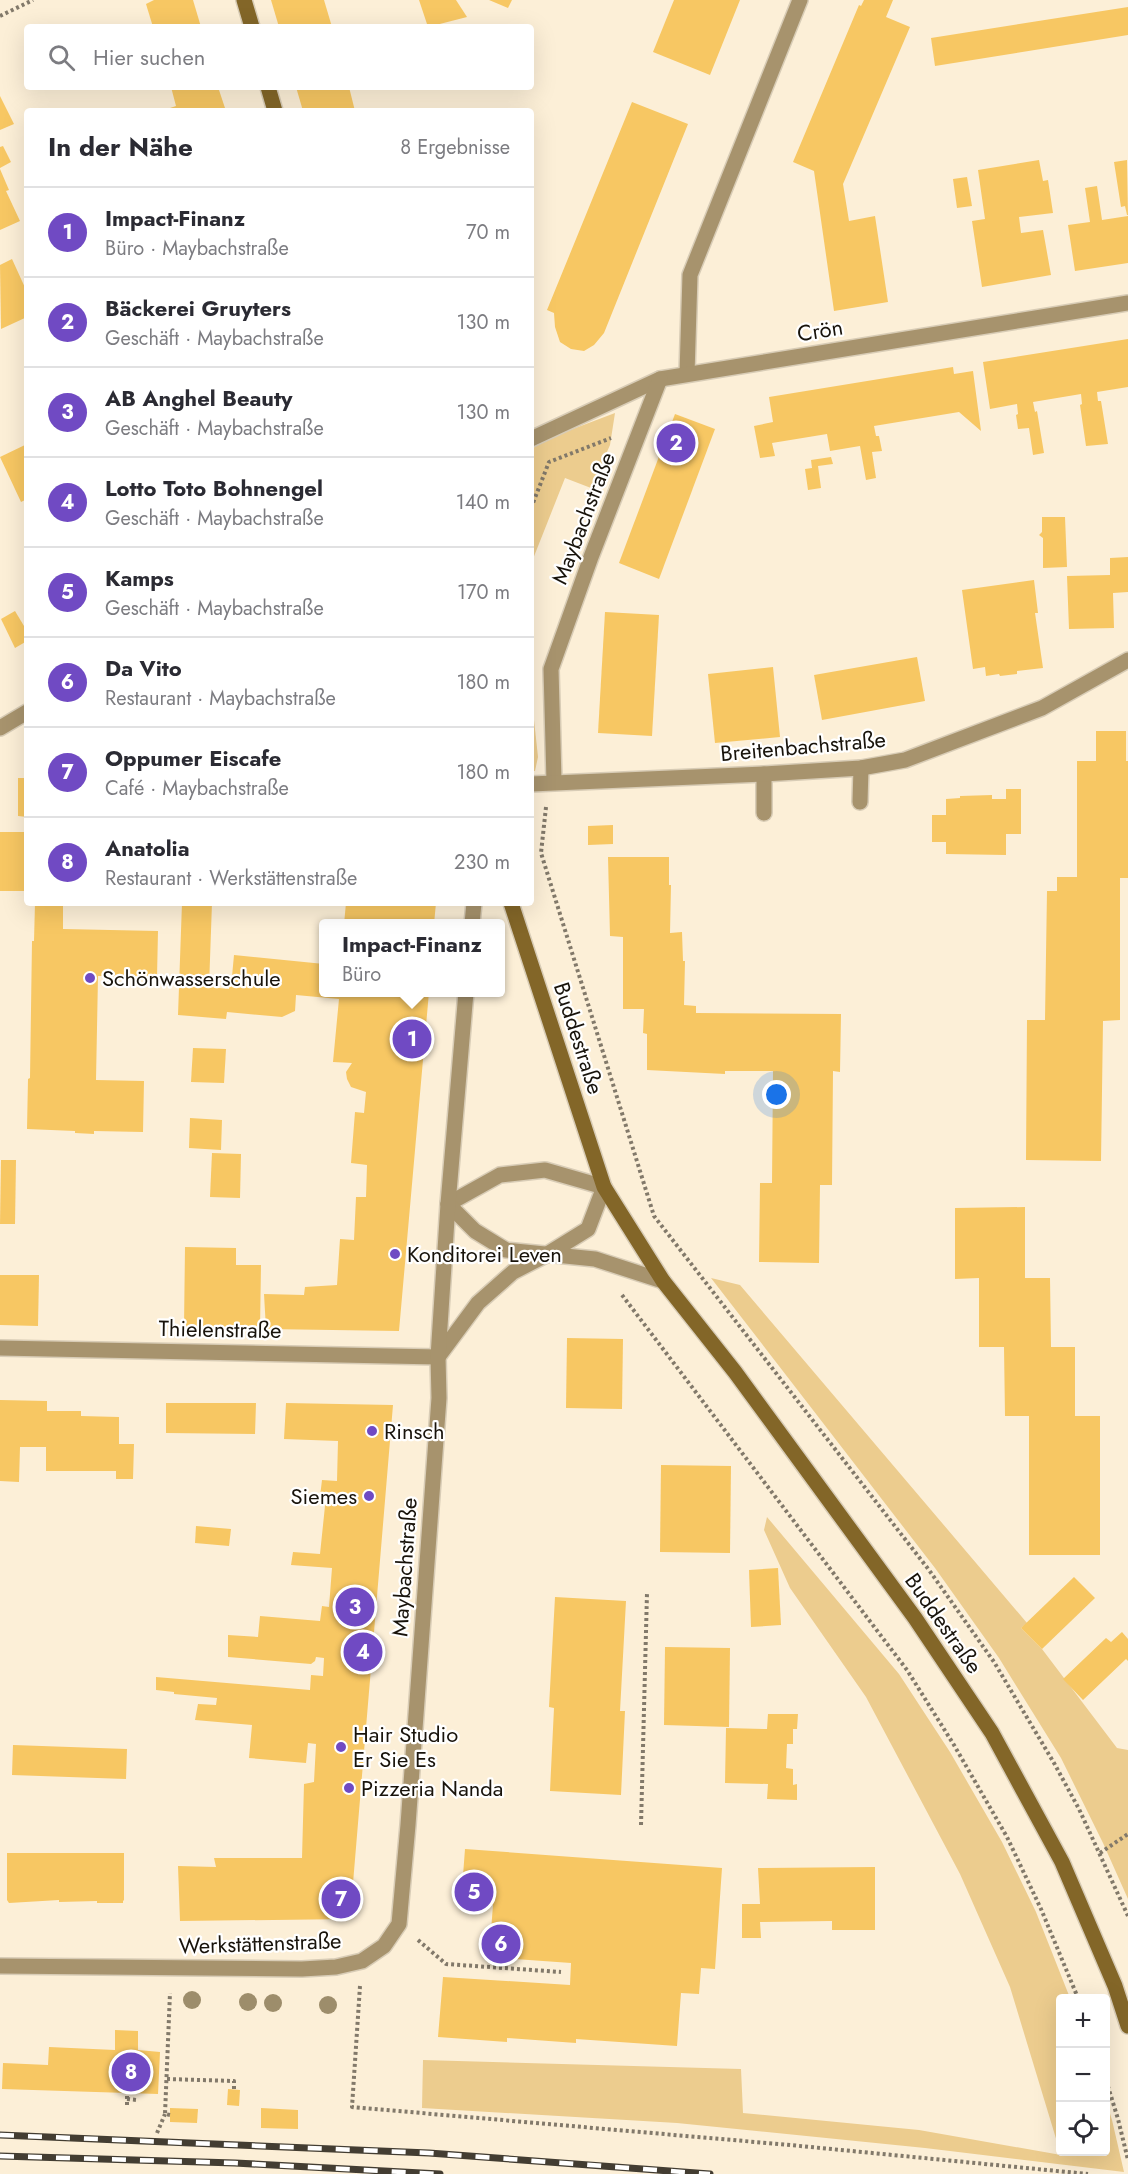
<!DOCTYPE html>
<html lang="de">
<head>
<meta charset="utf-8">
<style>
	body { margin:0; font-family:Jost,sans-serif; background:#f7f7f7; color:#2b2b33 }
	.controls { position:absolute; right:18px; bottom:18px; display:grid; overflow:hidden; border-radius:6px; box-shadow:0 6px 24px #0002 }
	.controls button { width:54px; height:54px; display:grid; place-items:center; padding:0; border:0; border-bottom:2px solid #e1e1e2; background:#fff; color:#2b2b33; font:30px sans-serif }
	.you { position:absolute; left:777px; top:1095px; width:21px; height:21px; margin:-15px; border:4px solid #fff; border-radius:50%; background:#1a73e8; box-shadow:0 0 0 9px #1a73e833 }
	.badge { display:grid; place-items:center; width:39px; height:39px; border-radius:50%; background:#704ac3; color:#fff; font-size:20px; font-weight:700 }
	.pin { position:absolute; translate:-50% -50%; border:3px solid #fff; box-shadow:0 2px 6px #0006 }
	.popup { position:absolute; left:319px; top:919px; width:186px; height:78px; box-sizing:border-box; display:grid; place-content:center; border-radius:6px; background:#fff; filter:drop-shadow(0 2px 4px #0005); font-size:20px; white-space:nowrap; color:#7c7c81 }
	.popup b { font-size:22px; color:#2b2b33 }
	.popup::after { content:''; position:absolute; left:50%; top:100%; margin-left:-12px; border:12px solid transparent; border-top-color:#fff }
	.list { margin:0; padding:0; list-style:none }
	h2 { display:flex; justify-content:space-between; align-items:center; height:78px; margin:0; padding:0 24px; font-size:26px }
	h2 small { font-size:20px; font-weight:400; color:#7c7c81 }
	.list li { display:grid; grid-template-columns:39px 1fr auto; gap:18px; align-items:center; box-sizing:border-box; height:90px; padding:0 24px; border-top:2px solid #e1e1e2 }
	.list b { display:block; font-size:22px; white-space:nowrap }
	.list p { margin:0; font-size:20px; white-space:nowrap; color:#7c7c81 }
	.list em { font-size:20px; font-style:normal; color:#7c7c81 }
	.icon { flex:none; width:33px; height:33px; fill:none; stroke:currentColor; stroke-width:2; stroke-linecap:round; stroke-linejoin:round }
	.map { position:relative; flex:none; width:1128px; height:2174px; overflow:hidden }
	.search { position:absolute; background:#fff; box-shadow:0 6px 24px #0002; left:24px; top:24px; width:510px; height:66px; display:flex; align-items:center; gap:15px; box-sizing:border-box; padding:0 21px; border-radius:6px; color:#7c7c81; font-size:22px }
	.panel { position:absolute; background:#fff; box-shadow:0 6px 24px #0002; left:24px; top:108px; width:510px; height:798px; border-radius:6px }
	.map>svg:first-child { display:block }
	.green { fill:#eccc8e }
	.building { fill:#f7c763 }
	.lines { fill:none; stroke-linecap:round; stroke-linejoin:round }
	.service-casing { stroke:#d8ccb6; stroke-width:18 }
	.minor-casing { stroke:#d8ccb6; stroke-width:18 }
	.secondary-casing { stroke:#d8ccb6; stroke-width:18 }
	.path { stroke:#82796a; stroke-width:4; stroke-dasharray:3 3; stroke-linecap:butt }
	.service { stroke:#a7936d; stroke-width:15 }
	.minor { stroke:#a7936d; stroke-width:15 }
	.secondary { stroke:#836628; stroke-width:15 }
	.rail-casing { stroke:#433d32; stroke-width:7 }
	.rail { stroke:#fff; stroke-width:4.5; stroke-dasharray:14; stroke-linecap:butt }
	.tree { fill:#9d8d6b }
	.poi-dot { fill:#704ac3; stroke:#fff; stroke-width:2 }
	.labels { text-anchor:middle; dominant-baseline:central; stroke-width:4.5; stroke-linejoin:round; paint-order:stroke }
	.street-label { font-size:22px; fill:#18130b; stroke:#fff }
	.poi-label { font-size:22px; fill:#18130b; stroke:#fff; text-anchor:start }
</style>
</head>
<body>
<div class="map">
<svg width="1128" height="2174" viewBox="0 0 1128 2174">
	<rect width="100%" height="100%" fill="#fcefd7"/>
	<g class="green">
		<path d="M615,413L610,445L591,488L565,478L531,564V449L557,435Z"/>
		<path d="M531,692L538,757L535,771H531Z"/>
		<path d="M711,1278L740,1285L1027,1623L1021,1628L1042,1649L1117,1748L1128,1750V1899L1103,1843L1061,1758L999,1658L935,1568Z"/>
		<path d="M767,1517L899,1674L950,1752L1002,1842L1036,1912L1070,1998H1060V2152H1106V2101L1112,2120L1124,2172L925,2148L677,2123L422,2108L423,2060L741,2069L743,2113L919,2130L1061,2155L1010,1987L960,1874L866,1697L790,1588L764,1530Z"/>
	</g>
	<g class="building">
		<path d="M154,0H193L201,27H153L146,4Z"/>
		<path d="M271,0H324L332,27H279Z"/>
		<path d="M419,0H456L467,17L428,27Z"/>
		<path d="M489,0H512L508,8Z"/>
		<path d="M674,0H740L710,75L653,52Z"/>
		<path d="M864,0H893L886,17L910,27L843,184L849,221L875,216L888,302L834,311L814,171L793,162L859,5L861,6Z"/>
		<path d="M1128,7V35L935,66L931,38Z"/>
		<path d="M171,87H218L226,111H168L167,109L176,106Z"/>
		<path d="M296,87H349L355,111H303Z"/>
		<path d="M0,96L14,124L0,130Z"/>
		<path d="M632,102L688,124L604,333L594,345L584,351L571,349L560,342L555,327L554,313L547,310Z"/>
		<path d="M3,146L11,162L0,168V147Z"/>
		<path d="M1039,160L1043,181L1048,180L1053,213L1019,217L1021,233L1043,230L1051,275L982,287L972,221L985,219L978,170Z"/>
		<path d="M1127,160L1128,215H1127L1125,206L1121,207L1114,162Z"/>
		<path d="M0,169L9,190L6,191L20,221L0,230Z"/>
		<path d="M967,177L972,206L957,208L953,179Z"/>
		<path d="M1097,186L1102,220L1128,216V263L1075,271L1068,225L1090,222L1085,188Z"/>
		<path d="M12,259L27,292V317L1,329L0,265Z"/>
		<path d="M1128,339V387L1097,392L1098,401H1101L1108,444L1086,446L1080,405L1082,404L1081,394L1033,402L1035,412L1037,411L1044,453L1033,455L1029,428L1018,429L1016,415L1018,414L1017,404L990,409L983,362Z"/>
		<path d="M953,367L954,374L973,371L981,431L959,412L874,426L876,436H879L882,451L872,452L876,478L866,480L860,446L830,451L827,434L772,443L775,456L760,458L754,426L773,422L769,397Z"/>
		<path d="M675,414L715,429L659,579L619,563Z"/>
		<path d="M27,444V499L21,502L0,457Z"/>
		<path d="M831,457L833,464L818,466L821,488L808,490L805,469L812,468L811,460Z"/>
		<path d="M1042,517H1065L1067,567L1043,568V538L1039,535L1042,532Z"/>
		<path d="M1128,557V592L1113,593L1114,628L1069,629L1067,576L1110,575V558Z"/>
		<path d="M1034,580L1038,613H1035L1043,668L1017,671V674L1000,676L999,674L986,676L985,667L973,669L962,590Z"/>
		<path d="M15,611L27,631V641L15,648L1,619Z"/>
		<path d="M605,612L659,615L652,736L598,733Z"/>
		<path d="M917,657L925,701L822,720L814,675Z"/>
		<path d="M773,667L780,737L715,743L708,674Z"/>
		<path d="M1096,731H1126V761H1128V878H1120V1020L1103,1021L1101,1161L1026,1160L1027,1020H1045L1047,891H1057V877H1077V761H1096Z"/>
		<path d="M18,778H27V817L18,816Z"/>
		<path d="M1006,789H1021V834H1006V855L946,854V842H932V815H946V799L960,798V796L992,795V799H1006Z"/>
		<path d="M613,825V844L588,845V826Z"/>
		<rect x="0" y="832" width="27" height="59"/>
		<path d="M608,857H669V885H671L670,933L682,932L683,961H685L684,1005L696,1006V1013L841,1014L840,1072L833,1071L832,1185H820L819,1263L759,1262L760,1183H772L773,1071H725V1074L647,1070V1034L643,1033L644,1009H623V937L610,936Z"/>
		<path d="M35,903H63V929L158,931L157,977L98,976L96,1080L144,1081L143,1132L94,1131V1134L75,1133V1131L27,1129L28,1079L30,1078L32,941H34Z"/>
		<path d="M182,903H212L209,987L229,989V987H231L234,955L324,964V992H429L399,1331L266,1329L264,1294L304,1295L305,1287L337,1285L340,1239L354,1240L356,1197H366L367,1165L351,1163L355,1112L364,1113L366,1092L351,1087L347,1079L346,1072L352,1063L333,1062L339,999L296,995L295,1011L282,1017L227,1012L226,1019L178,1015Z"/>
		<path d="M346,903H436L434,924H344Z"/>
		<path d="M193,1048L226,1049L224,1083L191,1082Z"/>
		<path d="M190,1118L222,1120L221,1150L189,1148Z"/>
		<path d="M212,1153L241,1154L240,1198L210,1197Z"/>
		<path d="M1,1160H16L15,1224H0Z"/>
		<path d="M1025,1207V1278H1050L1051,1347H1075V1416H1100V1555H1029V1416H1005L1004,1347H979V1278L955,1279V1208Z"/>
		<path d="M185,1247L236,1248V1265H261L260,1329L184,1327Z"/>
		<path d="M0,1275H39L38,1326L0,1325Z"/>
		<path d="M567,1338L623,1339L622,1409L566,1408Z"/>
		<path d="M0,1400L47,1401V1411H81V1416L119,1417V1444H134L133,1479H116V1471H46V1447H20L19,1482L0,1481Z"/>
		<path d="M166,1403H256L255,1434L166,1433Z"/>
		<path d="M286,1403L393,1405L350,1919L180,1921L178,1866L216,1867L214,1858H302L304,1784L314,1782L316,1744L308,1743L306,1763L249,1758L252,1725L195,1720L198,1704L216,1705L217,1698L174,1694V1692L156,1690V1677L310,1690L311,1675L323,1676L324,1658L316,1657L315,1661L311,1664L228,1657V1635L258,1637L260,1616L320,1621L322,1606L329,1607L332,1568L291,1565L293,1552L320,1554L325,1506L319,1505L322,1480L337,1481L338,1441L284,1439Z"/>
		<path d="M661,1465L731,1466L730,1553L660,1552Z"/>
		<path d="M196,1526L231,1529L229,1546L195,1543Z"/>
		<path d="M778,1568L781,1625L751,1627L749,1570Z"/>
		<path d="M1074,1577L1095,1598L1042,1649L1021,1628Z"/>
		<path d="M555,1597L626,1601L620,1711H625L621,1795L550,1791L554,1708L549,1707Z"/>
		<path d="M1122,1632L1128,1639V1661L1126,1659L1083,1700L1063,1679L1106,1638L1111,1642Z"/>
		<path d="M665,1647L730,1648L729,1727L664,1725Z"/>
		<path d="M768,1714H798L797,1729H793V1744H787L786,1768L793,1769V1785L797,1784V1800L767,1799L768,1784L725,1783L726,1728L767,1729Z"/>
		<path d="M13,1745L127,1749L126,1779L12,1775Z"/>
		<path d="M465,1849L722,1868L715,1969L701,1968L699,1994L681,1993L677,2046L576,2039V2043L507,2038V2042L438,2037L443,1977L570,1985L571,1963L489,1957L493,1905L461,1902Z"/>
		<path d="M7,1853H124V1901L123,1900V1903H97V1901L59,1902V1900L9,1903L7,1900Z"/>
		<path d="M875,1867V1930H832V1921L760,1922L761,1938H742V1904H760L758,1868Z"/>
		<path d="M115,2030L138,2031V2050L160,2052L158,2094L2,2089L3,2063L48,2065L49,2047L115,2050Z"/>
		<path d="M228,2089L240,2090L239,2106L227,2105Z"/>
		<path d="M170,2108L198,2109L197,2123L170,2122Z"/>
		<path d="M261,2108L298,2110V2129L261,2128Z"/>
	</g>
	<g class="lines">
		<defs>
			<g id="service">
				<path d="M860,802L861,768"/>
				<path d="M764,813V774"/>
				<path d="M448,1204L500,1175L545,1170L604,1187"/>
			</g>
			<g id="minor">
				<path d="M687,374L690,275L800,0"/>
				<path d="M531,439L660,379L1128,303"/>
				<path d="M0,728L27,712"/>
				<path d="M554,781L551,669L591,557L660,379"/>
				<path d="M531,784L764,774L861,768L905,760L1042,708L1128,660"/>
				<path d="M472,924L474,903"/>
				<path d="M448,1204L475,1231L506,1250L595,1259L663,1281"/>
				<path d="M0,1348L438,1357"/>
				<path d="M438,1357L478,1303L513,1272L546,1255L588,1229L604,1187"/>
				<path d="M0,1966L302,1969L336,1967L362,1961L384,1946L399,1924L408,1825L439,1398L438,1357L448,1204L466,992"/>
			</g>
			<g id="secondary">
				<path d="M244,0L252,27"/>
				<path d="M268,87L275,111"/>
				<path d="M511,903L604,1187L663,1281L735,1372L915,1618L992,1733L1062,1862L1115,1986L1128,2026"/>
			</g>
		</defs>
		<use href="#service" class="service-casing"/>
		<use href="#minor" class="minor-casing"/>
		<use href="#secondary" class="secondary-casing"/>
		<g class="path">
			<path d="M0,16L33,0"/>
			<path d="M531,508L549,462L611,438"/>
			<path d="M546,807L541,853L654,1216L929,1570L994,1662L1054,1763L1079,1809L1128,1916"/>
			<path d="M622,1295L907,1670L954,1745L1007,1837L1041,1909L1078,1998"/>
			<path d="M641,1825L647,1593"/>
			<path d="M1100,1853L1128,1834"/>
			<path d="M418,1940L446,1964L561,1972"/>
			<path d="M360,1986L352,2107L790,2145L1088,2174"/>
			<path d="M167,2079L234,2081V2089"/>
			<path d="M1106,2080L1118,2119L1128,2160"/>
			<path d="M127,2099L137,2100"/>
			<path d="M127,2105V2093"/>
			<path d="M170,2115L165,2114L170,1993"/>
			<path d="M157,2133L165,2114"/>
		</g>
		<use href="#service" class="service"/>
		<use href="#minor" class="minor"/>
		<use href="#secondary" class="secondary"/>
		<defs>
			<g id="rail">
				<path d="M0,2135L429,2153L710,2174"/>
				<path d="M0,2156L235,2163L440,2174"/>
			</g>
		</defs>
		<use href="#rail" class="rail-casing"/>
		<use href="#rail" class="rail"/>
	</g>
	<g class="tree">
		<circle cx="192" cy="2000" r="9"/>
		<circle cx="248" cy="2002" r="9"/>
		<circle cx="273" cy="2003" r="9"/>
		<circle cx="328" cy="2005" r="9"/>
	</g>
	<g class="poi-dot">
		<circle cx="90" cy="978" r="6"/>
		<circle cx="395" cy="1254" r="6"/>
		<circle cx="372" cy="1431" r="6"/>
		<circle cx="369" cy="1496" r="6"/>
		<circle cx="341" cy="1747" r="6"/>
		<circle cx="349" cy="1788" r="6"/>
	</g>
	<g class="labels">
		<g class="street-label">
			<text transform="translate(820 330) rotate(-9)">Crön</text>
			<text transform="translate(583 518) rotate(-69)">Maybachstraße</text>
			<text transform="translate(803 746) rotate(-5)">Breitenbachstraße</text>
			<text transform="translate(579 1038) rotate(72)">Buddestraße</text>
			<text transform="translate(220 1329) rotate(1)">Thielenstraße</text>
			<text transform="translate(404 1567) rotate(-86)">Maybachstraße</text>
			<text transform="translate(944 1623) rotate(55)">Buddestraße</text>
			<text transform="translate(260 1943) rotate(-2)">Werkstättenstraße</text>
		</g>
		<g class="poi-label">
			<text x="102" y="978">Schönwasserschule</text>
			<text x="407" y="1254">Konditorei Leven</text>
			<text x="384" y="1431">Rinsch</text>
			<text x="357" y="1496" text-anchor="end">Siemes</text>
			<text x="353" y="1734">Hair Studio<tspan x="353" dy="25">Er Sie Es</tspan></text>
			<text x="361" y="1788">Pizzeria Nanda</text>
		</g>
	</g>
</svg>
<div class="controls">
<button>+</button>
<button>−</button>
<button><svg class="icon" aria-label="locate" viewBox="0 0 24 24"><circle cx="12" cy="12" r="6"/><path d="M12 2v4M12 18v4M2 12h4M18 12h4"/></svg></button>
</div>
<div class="you"></div>
<div class="pin badge" style="left:412px;top:1039px">1</div>
<div class="popup"><b>Impact-Finanz</b>Büro</div>
<div class="pin badge" style="left:676px;top:443px">2</div>
<div class="pin badge" style="left:355px;top:1607px">3</div>
<div class="pin badge" style="left:363px;top:1652px">4</div>
<div class="pin badge" style="left:474px;top:1892px">5</div>
<div class="pin badge" style="left:501px;top:1944px">6</div>
<div class="pin badge" style="left:341px;top:1899px">7</div>
<div class="pin badge" style="left:131px;top:2072px">8</div>
<div class="search"><svg class="icon" aria-label="search" viewBox="0 0 24 24"><circle cx="10" cy="10" r="6"/><path d="M15 15l6 6"/></svg>Hier suchen</div>
<section class="panel">
<h2>In der Nähe<small>8 Ergebnisse</small></h2>
<ul class="list">
<li><span class="badge">1</span><div><b>Impact-Finanz</b><p>Büro · Maybachstraße</p></div><em>70 m</em></li>
<li><span class="badge">2</span><div><b>Bäckerei Gruyters</b><p>Geschäft · Maybachstraße</p></div><em>130 m</em></li>
<li><span class="badge">3</span><div><b>AB Anghel Beauty</b><p>Geschäft · Maybachstraße</p></div><em>130 m</em></li>
<li><span class="badge">4</span><div><b>Lotto Toto Bohnengel</b><p>Geschäft · Maybachstraße</p></div><em>140 m</em></li>
<li><span class="badge">5</span><div><b>Kamps</b><p>Geschäft · Maybachstraße</p></div><em>170 m</em></li>
<li><span class="badge">6</span><div><b>Da Vito</b><p>Restaurant · Maybachstraße</p></div><em>180 m</em></li>
<li><span class="badge">7</span><div><b>Oppumer Eiscafe</b><p>Café · Maybachstraße</p></div><em>180 m</em></li>
<li><span class="badge">8</span><div><b>Anatolia</b><p>Restaurant · Werkstättenstraße</p></div><em>230 m</em></li>
</ul>
</section>
</div>
</body>
</html>
